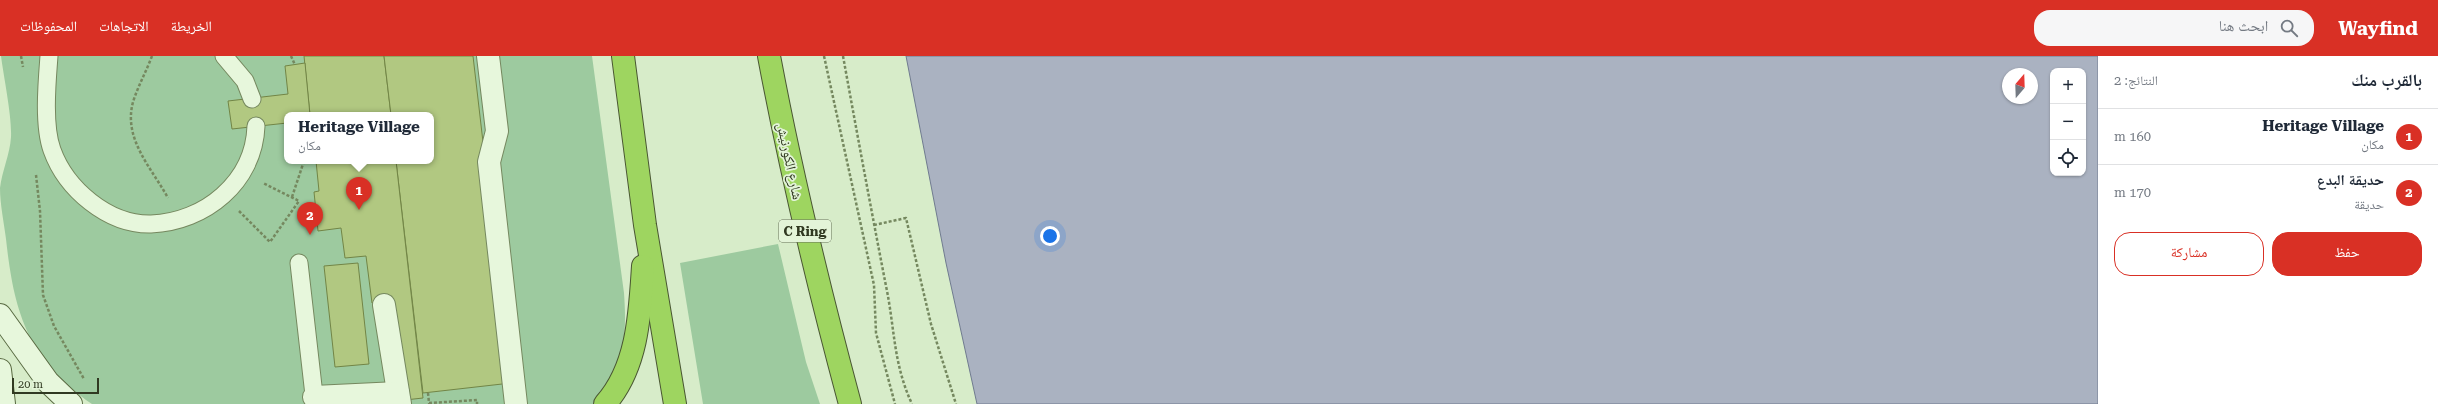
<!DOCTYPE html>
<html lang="ar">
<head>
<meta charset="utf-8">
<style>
	body { margin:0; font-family:"Roboto Serif","Noto Naskh Arabic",serif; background:#f6f6f7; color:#1f2937; direction:rtl }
	.controls { position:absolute; right:12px; top:12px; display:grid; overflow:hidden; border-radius:8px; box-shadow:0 1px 3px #0004 }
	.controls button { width:36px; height:36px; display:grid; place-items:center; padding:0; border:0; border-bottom:1px solid #e0e1e3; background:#fff; color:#1f2937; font:20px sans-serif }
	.compass { position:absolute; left:2002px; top:12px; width:36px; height:36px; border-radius:50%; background:#fff; box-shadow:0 1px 3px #0004; rotate:19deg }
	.scale { position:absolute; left:12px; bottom:10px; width:87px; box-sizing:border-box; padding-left:4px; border:2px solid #303921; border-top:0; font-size:11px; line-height:14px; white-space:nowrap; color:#303921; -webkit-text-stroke:3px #e3f4d8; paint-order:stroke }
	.you { position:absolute; left:1050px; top:180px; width:14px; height:14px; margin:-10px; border:3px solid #fff; border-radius:50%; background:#1a73e8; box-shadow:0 0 0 6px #1a73e833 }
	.badge { display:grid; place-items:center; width:26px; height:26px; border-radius:50%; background:#d93025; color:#fff; font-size:13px; font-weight:700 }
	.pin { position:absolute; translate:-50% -33px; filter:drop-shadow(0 1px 2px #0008) }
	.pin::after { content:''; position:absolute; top:21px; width:14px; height:12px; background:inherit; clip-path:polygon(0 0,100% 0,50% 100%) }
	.popup { position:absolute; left:284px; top:56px; width:150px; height:52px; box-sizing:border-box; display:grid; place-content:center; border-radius:8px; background:#fff; filter:drop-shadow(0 1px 3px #0005); font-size:13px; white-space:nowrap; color:#747a83 }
	.popup b { font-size:15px; color:#1f2937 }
	.popup::after { content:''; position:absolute; left:50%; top:100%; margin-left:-8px; border:8px solid transparent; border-top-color:#fff }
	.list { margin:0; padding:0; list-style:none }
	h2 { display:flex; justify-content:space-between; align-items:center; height:52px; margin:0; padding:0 16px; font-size:17px }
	h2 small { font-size:13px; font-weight:400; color:#747a83 }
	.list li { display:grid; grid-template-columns:26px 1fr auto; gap:12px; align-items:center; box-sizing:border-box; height:56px; padding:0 16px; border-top:1px solid #e0e1e3 }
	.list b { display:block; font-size:15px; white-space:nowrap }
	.list p { margin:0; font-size:13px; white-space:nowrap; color:#747a83 }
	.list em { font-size:13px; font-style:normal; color:#747a83 }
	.actions { display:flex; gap:8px; padding:12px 16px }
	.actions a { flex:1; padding:9px 0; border:1px solid #d93025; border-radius:16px; text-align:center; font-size:14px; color:#d93025 }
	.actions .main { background:#d93025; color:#fff }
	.icon { flex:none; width:22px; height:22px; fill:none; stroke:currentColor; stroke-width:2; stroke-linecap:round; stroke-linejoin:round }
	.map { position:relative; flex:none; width:2098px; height:348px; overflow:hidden; direction:ltr }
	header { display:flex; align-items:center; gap:24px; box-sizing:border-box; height:56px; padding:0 20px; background:#d93025; color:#fff }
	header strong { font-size:19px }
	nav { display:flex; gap:22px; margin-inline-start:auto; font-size:14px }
	.search { width:280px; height:36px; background:#f6f6f7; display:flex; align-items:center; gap:10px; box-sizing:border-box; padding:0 14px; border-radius:16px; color:#747a83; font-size:15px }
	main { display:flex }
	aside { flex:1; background:#fff }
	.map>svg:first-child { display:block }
	.green { fill:#9dca9f; fill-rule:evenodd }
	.water { fill:#aab2c1; stroke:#707b8f; fill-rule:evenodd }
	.building { fill:#b1c881; stroke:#728546 }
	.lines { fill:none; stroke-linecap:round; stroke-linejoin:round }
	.lane-casing { stroke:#75885f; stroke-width:19 }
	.street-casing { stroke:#75885f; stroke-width:24 }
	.secondary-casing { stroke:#596a42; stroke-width:24 }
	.highway-casing { stroke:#495632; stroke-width:24 }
	.path { stroke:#75885f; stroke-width:2.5; stroke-dasharray:3 2; stroke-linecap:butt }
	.lane { stroke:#e7f7dc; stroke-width:17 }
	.street { stroke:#e7f7dc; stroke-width:22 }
	.secondary { stroke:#e7f7dc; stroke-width:22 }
	.highway { stroke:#9ed560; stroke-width:22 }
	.labels { text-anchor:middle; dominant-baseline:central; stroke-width:3.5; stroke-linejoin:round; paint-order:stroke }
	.shield { fill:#e3f4d8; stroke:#667158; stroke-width:1 }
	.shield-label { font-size:13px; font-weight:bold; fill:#303921 }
	.street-label { font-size:14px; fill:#303921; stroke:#e3f4d8 }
</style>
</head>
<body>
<header>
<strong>Wayfind</strong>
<div class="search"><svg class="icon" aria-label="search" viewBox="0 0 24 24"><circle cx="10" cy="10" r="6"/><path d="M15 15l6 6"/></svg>ابحث هنا</div>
<nav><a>الخريطة</a><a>الاتجاهات</a><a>المحفوظات</a></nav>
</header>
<main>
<aside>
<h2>بالقرب منك<small>النتائج: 2</small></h2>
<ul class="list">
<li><span class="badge">1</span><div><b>Heritage Village</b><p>مكان</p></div><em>160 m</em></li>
<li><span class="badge">2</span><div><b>حديقة البدع</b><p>حديقة</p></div><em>170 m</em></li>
</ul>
<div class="actions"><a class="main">حفظ</a><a>مشاركة</a></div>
</aside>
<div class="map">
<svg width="2098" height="348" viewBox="0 0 2098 348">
	<rect width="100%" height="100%" fill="#d7ecc9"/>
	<g class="green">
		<path d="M1,0H592L624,237C627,281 625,314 593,348H92C28,304 14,257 6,183C4,167 0,148 0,132C2,115 10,98 11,81C12,60 4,23 1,0ZM287,59H431V105H287Z"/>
		<path d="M778,188L806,306L820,348H703L680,207Z"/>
	</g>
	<path class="water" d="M906,0H2098V348H977L946,207ZM2053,15H2083V117H2053ZM2008,18H2032V42H2008Z"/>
	<g class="building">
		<path d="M304,0H384L391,59H310Z"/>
		<path d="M384,0H473L511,327L423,337L396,105H431V59H391Z"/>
		<path d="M305,7L310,59H287V67L232,73L228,45L288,38L285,10Z"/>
		<path d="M316,105H396L423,342L405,344L393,244L372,247L366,200L345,202L341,172L318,175L314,136L319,135Z"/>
		<path d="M358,207L369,308L335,311L324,210Z"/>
	</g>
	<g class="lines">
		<defs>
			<g id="lane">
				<path d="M49,0C47,26 43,69 52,94C66,133 108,169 151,168C205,166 254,126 256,70"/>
				<path d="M224,0L245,25L252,43"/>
				<path d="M299,207L315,348"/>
			</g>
			<g id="street">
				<path d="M488,0L497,75L489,106L516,348"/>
				<path d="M384,249L400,348"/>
				<path d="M314,341L398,337"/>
			</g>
			<g id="secondary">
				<path d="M0,259L48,326L71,348"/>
				<path d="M0,314L4,348"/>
			</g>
			<g id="highway">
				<path d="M623,0L645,169L675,348"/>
				<path d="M769,0C791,117 819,233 850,348"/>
				<path d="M605,348C638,311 640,257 643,210"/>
			</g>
		</defs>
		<use href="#lane" class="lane-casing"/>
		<use href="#street" class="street-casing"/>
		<use href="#secondary" class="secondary-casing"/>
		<use href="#highway" class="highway-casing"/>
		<g class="path">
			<path d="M21,0L23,11"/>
			<path d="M152,0C146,16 138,30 133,46C123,83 151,111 168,142"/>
			<path d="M291,0L295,9"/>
			<path d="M824,0L874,229L876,277L895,348"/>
			<path d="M843,0C857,77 871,153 886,230C895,273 893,307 912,348"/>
			<path d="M36,119L40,155L43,239L54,270L84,323"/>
			<path d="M292,141L304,105"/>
			<path d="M239,155L270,186L299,145L263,127"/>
			<path d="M874,169L906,162L931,268L956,348"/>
			<path d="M428,337L429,347L477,344V348"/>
		</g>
		<use href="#lane" class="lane"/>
		<use href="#street" class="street"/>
		<use href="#secondary" class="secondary"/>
		<use href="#highway" class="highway"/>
	</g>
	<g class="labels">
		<rect class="shield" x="779" y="164" width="52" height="22" rx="3"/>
		<g class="shield-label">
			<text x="805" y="175">C Ring</text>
		</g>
		<g class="street-label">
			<text transform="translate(790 105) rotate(78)">شارع الكورنيش</text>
		</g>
	</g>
</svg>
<div class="controls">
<button>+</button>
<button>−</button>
<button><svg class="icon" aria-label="locate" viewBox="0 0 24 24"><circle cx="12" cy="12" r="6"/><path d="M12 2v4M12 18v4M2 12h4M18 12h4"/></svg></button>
</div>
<svg class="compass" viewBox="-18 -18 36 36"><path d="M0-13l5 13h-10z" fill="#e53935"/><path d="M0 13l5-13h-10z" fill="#747a83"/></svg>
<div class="scale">20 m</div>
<div class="you"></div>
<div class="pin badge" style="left:359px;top:154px">1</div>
<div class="popup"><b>Heritage Village</b>مكان</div>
<div class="pin badge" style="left:310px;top:179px">2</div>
</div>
</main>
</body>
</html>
